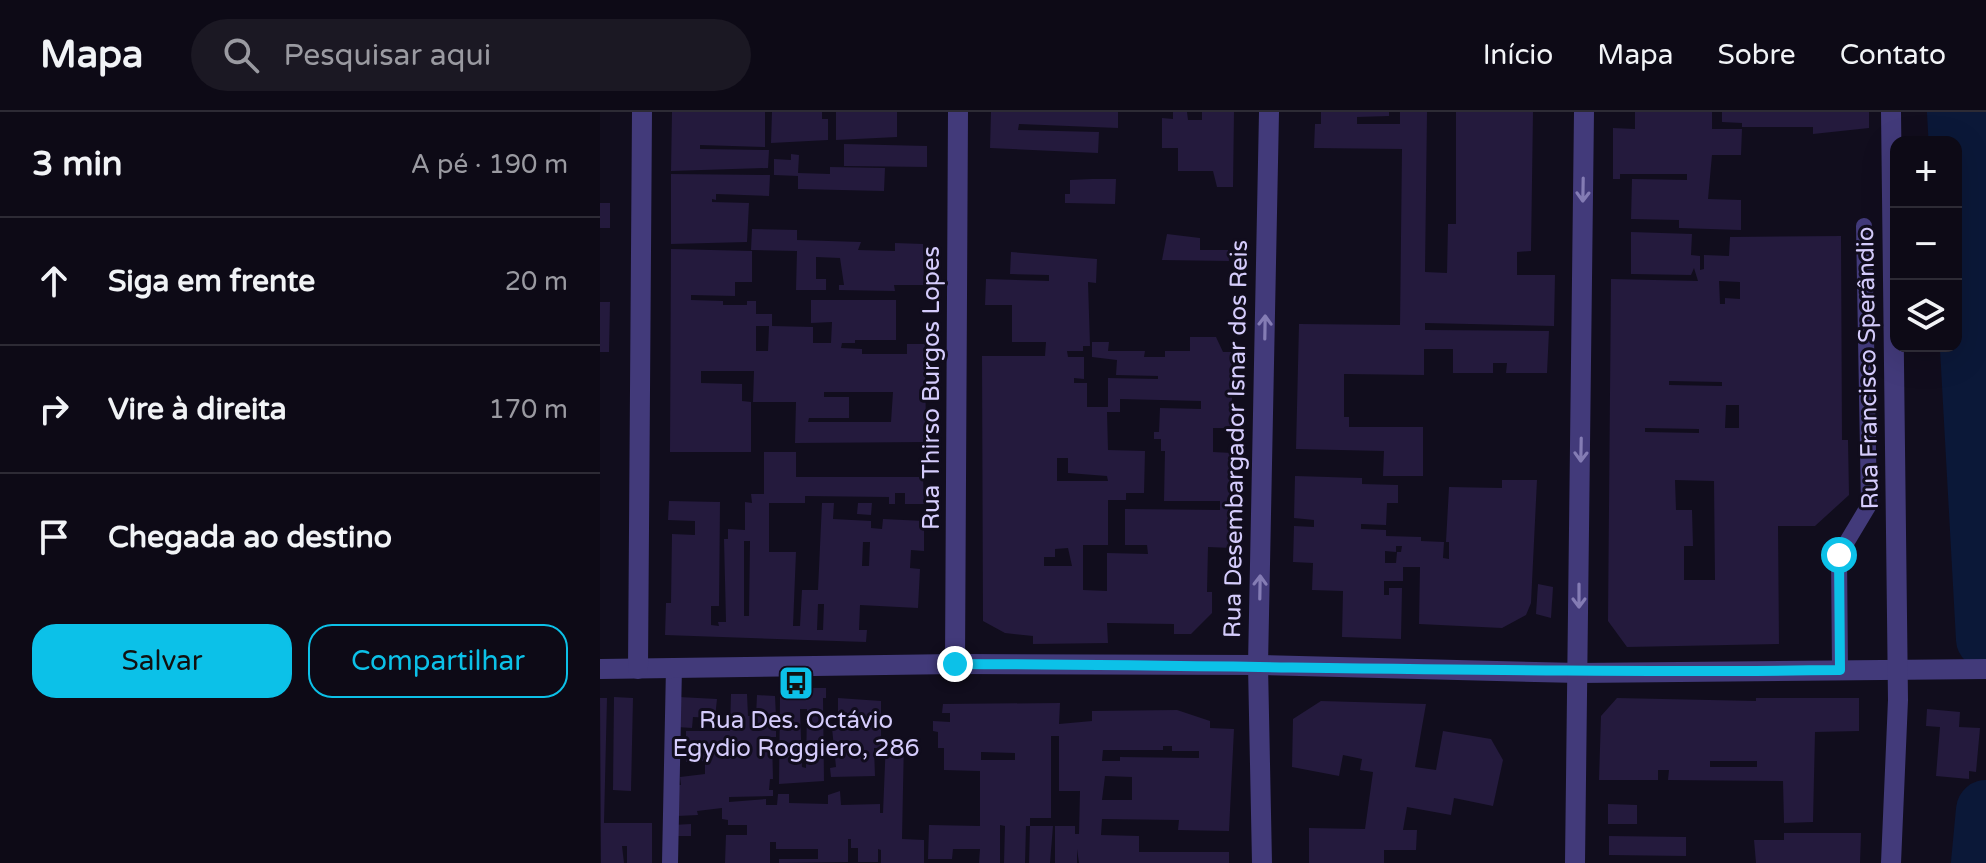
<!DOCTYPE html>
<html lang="pt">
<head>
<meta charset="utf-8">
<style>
	body { margin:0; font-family:"Varela Round",sans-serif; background:#1b1823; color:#f1f3f6 }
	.controls { position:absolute; right:24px; top:24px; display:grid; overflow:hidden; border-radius:16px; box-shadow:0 8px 32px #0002 }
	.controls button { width:72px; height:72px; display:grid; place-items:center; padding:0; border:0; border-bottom:2px solid #2d2b35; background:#0d0a16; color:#f1f3f6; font:40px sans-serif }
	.stop { position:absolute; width:24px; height:24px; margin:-18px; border:6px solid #0cc1e8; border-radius:50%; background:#fff }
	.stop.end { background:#0cc1e8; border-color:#fff; box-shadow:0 2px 8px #0008 }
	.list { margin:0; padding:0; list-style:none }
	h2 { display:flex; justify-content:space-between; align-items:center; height:104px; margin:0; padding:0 32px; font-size:34px }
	h2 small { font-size:26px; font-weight:400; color:#9a9aa1 }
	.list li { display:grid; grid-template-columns:52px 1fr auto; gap:24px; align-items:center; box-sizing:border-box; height:128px; padding:0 32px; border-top:2px solid #2d2b35 }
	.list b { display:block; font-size:30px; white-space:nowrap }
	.list em { font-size:26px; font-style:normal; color:#9a9aa1 }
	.actions { display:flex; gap:16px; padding:24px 32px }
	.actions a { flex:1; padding:18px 0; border:2px solid #0cc1e8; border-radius:24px; text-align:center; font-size:28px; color:#0cc1e8 }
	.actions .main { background:#0cc1e8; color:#111 }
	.icon { flex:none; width:44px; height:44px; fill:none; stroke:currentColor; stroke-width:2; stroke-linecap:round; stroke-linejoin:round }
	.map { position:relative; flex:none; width:1386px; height:751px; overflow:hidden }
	header { display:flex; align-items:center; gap:48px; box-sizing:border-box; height:112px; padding:0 40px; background:#0d0a16; border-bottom:2px solid #2d2b35 }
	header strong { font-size:38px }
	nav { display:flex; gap:44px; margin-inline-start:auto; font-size:28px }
	.search { width:560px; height:72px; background:#1b1823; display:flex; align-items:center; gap:20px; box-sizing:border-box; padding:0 28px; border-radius:44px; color:#9a9aa1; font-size:30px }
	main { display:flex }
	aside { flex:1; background:#0d0a16 }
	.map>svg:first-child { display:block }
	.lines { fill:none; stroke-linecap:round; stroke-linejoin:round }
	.river { stroke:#0b1838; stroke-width:60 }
	.building { fill:#241a3d; fill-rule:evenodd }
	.service { stroke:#423a7a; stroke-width:16 }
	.minor { stroke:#423a7a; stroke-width:20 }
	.oneway { stroke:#847cb4 }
	.route { stroke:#0cc1e8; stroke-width:10 }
	.labels { text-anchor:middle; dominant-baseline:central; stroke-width:6; stroke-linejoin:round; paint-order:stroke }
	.street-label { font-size:24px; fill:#d5ccfc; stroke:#110d1d }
	.poi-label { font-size:24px; fill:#d5ccfc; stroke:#110d1d }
</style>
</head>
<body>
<header>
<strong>Mapa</strong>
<div class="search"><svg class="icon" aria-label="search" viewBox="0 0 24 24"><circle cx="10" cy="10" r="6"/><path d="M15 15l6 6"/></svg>Pesquisar aqui</div>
<nav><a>Início</a><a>Mapa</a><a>Sobre</a><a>Contato</a></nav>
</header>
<main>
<aside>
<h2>3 min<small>A pé · 190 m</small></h2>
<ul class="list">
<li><svg class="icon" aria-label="ahead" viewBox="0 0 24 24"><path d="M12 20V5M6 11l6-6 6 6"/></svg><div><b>Siga em frente</b></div><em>20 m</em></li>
<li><svg class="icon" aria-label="right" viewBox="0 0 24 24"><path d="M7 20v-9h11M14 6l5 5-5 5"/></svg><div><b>Vire à direita</b></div><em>170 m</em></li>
<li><svg class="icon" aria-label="arrive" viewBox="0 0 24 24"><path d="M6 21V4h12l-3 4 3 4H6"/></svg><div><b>Chegada ao destino</b></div></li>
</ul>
<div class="actions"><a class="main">Salvar</a><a>Compartilhar</a></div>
</aside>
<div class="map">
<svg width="1386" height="751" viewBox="0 0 1386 751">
	<rect width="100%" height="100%" fill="#110d1d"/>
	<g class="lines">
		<g class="river">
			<path d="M1357,0L1386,527"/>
			<path d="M1381,751L1386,698"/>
		</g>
	</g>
	<g class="building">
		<path d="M72,0H165V35L100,33V37L169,38L168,56L71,59Z"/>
		<path d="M172,0H222V7H228V28L171,31Z"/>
		<path d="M236,0H297V25L236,28Z"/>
		<path d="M391,0H518V16L419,12L418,18L499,20L498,41L390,36Z"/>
		<path d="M573,0H587L588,8H602V0H634L633,75H617L613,59H578V36H562V6L573,7Z"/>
		<path d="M721,0H789V4L757,5V12H800V0H827L825,160L847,161L848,112H856V0H933L931,139L917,140V163H955L954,214L825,211V218L949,219L947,261H906L907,251H893V261H853V237H824V263L744,262V305H749V315H823V364H783L784,339L696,337L699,212L800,213L802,37L714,36L715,12H721Z"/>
		<path d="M1035,0H1112V17H1142L1141,43H1112L1108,87L1141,88V118L1079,116V108L1031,107L1032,67L1087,68V62H1020V67H1013V16L1035,17Z"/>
		<path d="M1122,0H1269V16L1213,22V15H1142V11L1122,10Z"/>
		<path d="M244,32L327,34V55L244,54Z"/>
		<path d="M191,42L199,43L198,61L230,62V55L285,56L284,79L198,77V64L174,63V47L191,48Z"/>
		<path d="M71,62L170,63L169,84L116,82V88L112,87V90L149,91L147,130L71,132Z"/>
		<path d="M492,67H516L515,92L465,91V82H470V68Z"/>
		<rect x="0" y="91" width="10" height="25"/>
		<path d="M152,117L197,118V128L261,130L258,138L295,139V131L323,132L324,173H294L295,179L239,178V173H244L240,146L216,145V167H226V178H196L197,139L151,138Z"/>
		<path d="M1031,120L1092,122L1091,143L1100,144V158L1104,157V143L1129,144L1130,125L1241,124L1242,328H1248L1249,383L1215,414H1178L1179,532L1027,535L1008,509L1011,167L1098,169L1094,156L1091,163L1031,162ZM1119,169L1140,170V187L1125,186V192H1120ZM1069,269L1122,270V274L1069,273ZM1126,293H1139V316H1125ZM1045,316L1099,317V321L1045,320ZM1075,368L1114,369L1115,468H1084V434H1093L1092,398H1076Z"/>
		<path d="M567,122L600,126V138H628L629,149L562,148Z"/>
		<path d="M71,137L152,139V170H135V184L91,183V188L123,189V193H147V189H156V202H172V214L213,215V231H231L232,210L211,211V188H296V228H255V231H242L241,236L262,237V242H307V232H325L326,330L195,331L196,290H153L154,259H101V271L142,272V289L151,290V340H70ZM156,214H169L168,239H156ZM224,280H293L291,310H208L209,306H249V285H224Z"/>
		<path d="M411,140L497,147L496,171L488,170L490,234H483V239H467L468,245H484V267L474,266V271H487V295H508V266L558,267V264L516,263L517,248L492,245V230H509L508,239H545L544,245H565V239H590V225H616L623,240H632V316H613V340L632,341V436L608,435L607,480H612V501L591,522H574V512L507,511L508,531L433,532V524L405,521L383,509L382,244H445L446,230H412V193H385L386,167L449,169V163L410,162ZM520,287L601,289V297L560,296L559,320H554V327H561V339H565L564,389H620V398L525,397V433H547L548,442L507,441V479L483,478V433H508V388H526V381H544L545,339L508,338L507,300H520ZM457,346H468V361L507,364L508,369H457ZM468,436L472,454H444V445H455V437Z"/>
		<path d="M0,190H10L9,240H0Z"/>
		<path d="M164,340H196V365H323L324,392H305V381H295V392H289V385L205,384V391H169V440H196L193,514H200L202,478H218L222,391H234L233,407L271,409V416L282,417L283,407L324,409V439L311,438L310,456L320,457L318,496L260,493L259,518H267L266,530L65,523L66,491H71L72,422L95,423V409L68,408L69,389L120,390L119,494H111V513L119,514L118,510H126L124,427H128V417L145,418V390L152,391L151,382H164ZM144,429H150L149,504H144ZM263,430H270L269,454H262ZM218,492H224L223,518H217Z"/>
		<path d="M695,364L762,366V372L798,373V391H787L786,413L761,412V417L786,418V424L821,425V429L844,430L843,446L849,447V430H846L849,375L902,376V368H937L931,491L926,503L902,516L819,512L820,455H803V469H784V483H789V476H802L801,527L742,525L743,479L712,478L713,451L693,450L694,414L714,415V408L694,406ZM796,434H802L801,440H797L796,451H785V439L796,440Z"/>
		<path d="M258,391H272L271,403L257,402Z"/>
		<path d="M938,472L953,475L951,506L936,502Z"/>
		<path d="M201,576H226V586H223L224,669L179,672L180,584L201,586ZM200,597H207L206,656L202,655Z"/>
		<path d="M131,582H147L148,604H156L157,583L175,584L176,605V625H168L172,627L173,667H170L169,678H173V684L129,685V690L166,687V693H177L178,682H189V691L228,692V683L240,679L241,693L280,692V701H283L286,628L304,627L302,727L324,728V751H281V738L278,737V750H258V736H251V727H248V750L179,751V747H218V737H176V730H170V751H125L126,723H147V713H128V708L122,707V696L97,699L98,703L77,704L76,673H81L80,665L105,662V649L86,650V619H130Z"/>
		<path d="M14,585L33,586L31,679L13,678Z"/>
		<path d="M79,585L117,587L115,606L93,605L92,616L77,615Z"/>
		<path d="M0,586H7L4,711H52V751H27V734H22L24,751H1Z"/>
		<path d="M238,586L281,589V636H274L275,664L231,665L230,656L236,655L232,616H238Z"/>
		<path d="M1017,586L1156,589V586H1259V619L1215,620L1213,710L1184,711L1183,669L1068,668L1069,658H1058V668H999L1001,604ZM1110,649H1157V655H1110Z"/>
		<path d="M721,589L826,592L815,655L836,658L843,619L891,627L903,648L893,694L854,686L851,703L807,695L803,718H817L816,738H784V751H709V716L765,717L773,660L760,658L762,647L743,643L739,664L692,655L693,607Z"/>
		<path d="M460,591L459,612L492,609V599L577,598L610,609V616L634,617L629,719L578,718L579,708L502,707L501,723L539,724V740H629V751H479L477,737V751H455V714H475V722H479L480,679H459V624H451V706H430V714H453L450,751H429L430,714H426L425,751H404L405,714L400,713V751H379L380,737H353L352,747H328L329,713L380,714V659L344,658V636H338V620L333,619V609L350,610V601H342L343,592ZM563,634H572V639H599V646L520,645V649H502L503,638H563ZM381,640L415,641V648H381ZM505,664L532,665V688H502Z"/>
		<path d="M1327,597L1360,600L1359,615L1380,616L1376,660L1369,659V667L1336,664L1340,615L1326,614Z"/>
		<path d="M1008,692L1037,693V712H1008Z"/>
		<path d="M91,712V724H73V713Z"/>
		<path d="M1184,721H1261L1260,751H1156L1154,728H1184Z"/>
		<path d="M1009,724L1086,725V744L1009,743Z"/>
	</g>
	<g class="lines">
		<g class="service">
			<path d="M1240,558L1239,443L1269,393L1264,114"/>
			<path d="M70,751L74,555"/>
		</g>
		<g class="minor">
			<path d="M355,552L358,0"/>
			<path d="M0,557L355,552L658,553L979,561L1386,557"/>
			<path d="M38,557L42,0"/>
			<path d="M662,751L658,553L669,0"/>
			<path d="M975,751L984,0"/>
			<path d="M1291,751L1298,588L1291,0"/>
		</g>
	</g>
	<defs><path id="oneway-shaft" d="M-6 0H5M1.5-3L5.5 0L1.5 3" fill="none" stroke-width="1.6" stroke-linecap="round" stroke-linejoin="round" transform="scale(2)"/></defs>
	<g class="oneway">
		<use href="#oneway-shaft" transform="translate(983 78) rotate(91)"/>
		<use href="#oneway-shaft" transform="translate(665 215) rotate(-89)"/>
		<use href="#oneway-shaft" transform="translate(981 338) rotate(91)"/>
		<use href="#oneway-shaft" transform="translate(660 475) rotate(-89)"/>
		<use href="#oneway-shaft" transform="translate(979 484) rotate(90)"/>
	</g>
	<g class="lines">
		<path class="route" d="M355,552C650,553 945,562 1240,558L1239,443"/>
	</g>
	<defs>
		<symbol id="bus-square" viewBox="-11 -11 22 22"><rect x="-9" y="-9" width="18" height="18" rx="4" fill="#0cc1e8" stroke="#110d1d"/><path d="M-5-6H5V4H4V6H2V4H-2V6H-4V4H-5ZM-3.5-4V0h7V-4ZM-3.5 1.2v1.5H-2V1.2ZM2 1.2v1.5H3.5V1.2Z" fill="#111"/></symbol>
	</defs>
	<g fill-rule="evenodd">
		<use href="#bus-square" x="176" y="551" width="40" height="40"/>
	</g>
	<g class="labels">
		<g class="street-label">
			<text transform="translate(1268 256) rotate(-91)">Rua Francisco Sperândio</text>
			<text transform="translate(331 276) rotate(-90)">Rua Thirso Burgos Lopes</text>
			<text transform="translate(636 327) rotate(-89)">Rua Desembargador Isnar dos Reis</text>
		</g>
		<g class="poi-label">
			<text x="196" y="608">Rua Des. Octávio<tspan x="196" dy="28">Egydio Roggiero, 286</tspan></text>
		</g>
	</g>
</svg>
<div class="controls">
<button>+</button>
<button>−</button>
<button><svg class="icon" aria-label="layers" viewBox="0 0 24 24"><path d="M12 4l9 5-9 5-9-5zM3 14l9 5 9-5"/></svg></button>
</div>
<div class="stop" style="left:1239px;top:443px"></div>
<div class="stop end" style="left:355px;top:552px"></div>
</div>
</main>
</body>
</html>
